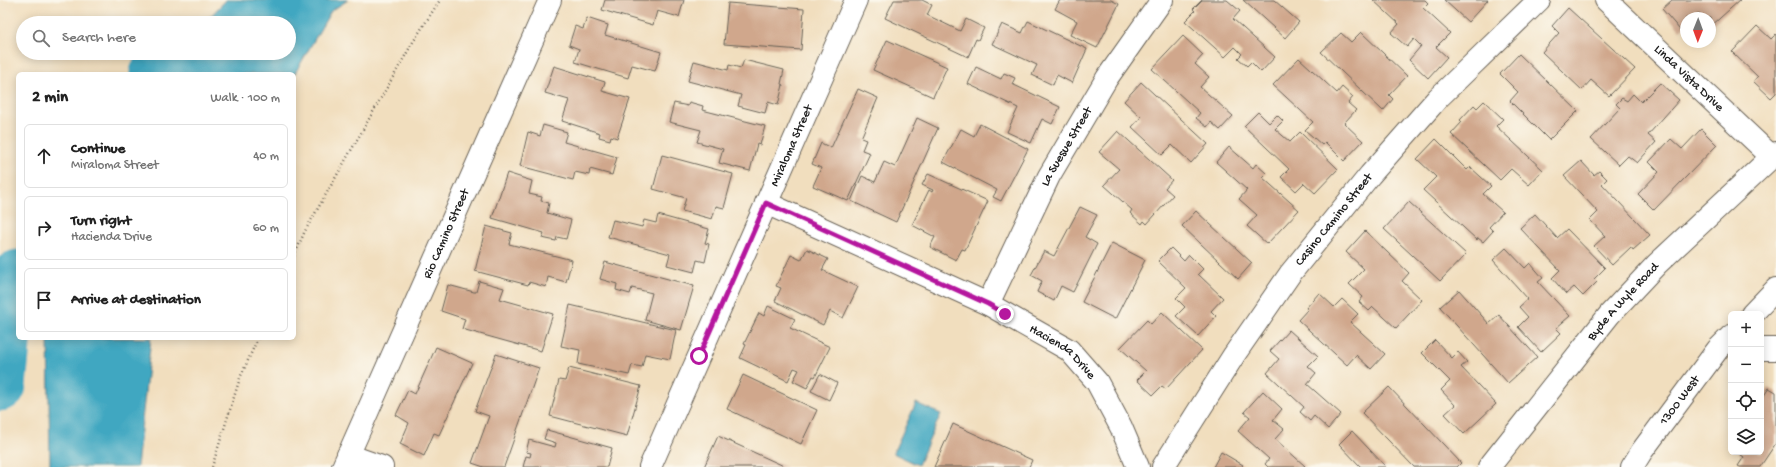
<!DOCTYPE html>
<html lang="en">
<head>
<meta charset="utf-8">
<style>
	body { margin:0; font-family:"Gochi Hand",sans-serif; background:#f2f2f2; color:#222 }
	.controls { position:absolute; right:12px; bottom:12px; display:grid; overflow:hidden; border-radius:6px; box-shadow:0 2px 10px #0003 }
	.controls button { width:36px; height:36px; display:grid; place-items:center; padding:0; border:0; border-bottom:1px solid #e0e0e0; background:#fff; color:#222; font:20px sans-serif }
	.compass { position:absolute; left:1680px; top:12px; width:36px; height:36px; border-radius:50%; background:#fff; box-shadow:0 2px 10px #0003; rotate:181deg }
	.stop { position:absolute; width:12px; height:12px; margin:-9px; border:3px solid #b5179e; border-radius:50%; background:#fff }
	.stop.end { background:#b5179e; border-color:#fff; box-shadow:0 1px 4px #0008 }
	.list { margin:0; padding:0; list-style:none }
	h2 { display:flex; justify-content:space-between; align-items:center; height:52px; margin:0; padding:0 16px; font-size:17px }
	h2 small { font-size:13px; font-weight:400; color:#767676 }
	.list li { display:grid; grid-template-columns:26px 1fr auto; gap:12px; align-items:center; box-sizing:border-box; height:64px; margin:0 8px 8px; padding:0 8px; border:1px solid #e0e0e0; border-radius:6px }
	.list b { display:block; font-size:15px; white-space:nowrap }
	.list p { margin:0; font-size:13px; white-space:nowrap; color:#767676 }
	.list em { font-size:13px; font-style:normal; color:#767676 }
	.icon { flex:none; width:22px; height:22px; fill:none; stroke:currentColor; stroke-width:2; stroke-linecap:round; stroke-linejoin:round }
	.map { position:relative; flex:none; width:1776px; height:467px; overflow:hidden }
	.search { position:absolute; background:#fff; box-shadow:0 2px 10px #0003; left:16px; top:16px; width:280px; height:44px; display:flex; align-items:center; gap:10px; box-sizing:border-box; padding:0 14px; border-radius:22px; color:#767676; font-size:15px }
	.panel { position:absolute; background:#fff; box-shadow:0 2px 10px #0003; left:16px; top:72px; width:280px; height:268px; border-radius:6px }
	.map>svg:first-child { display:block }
	.water { fill:#41a7c1; stroke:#2e626e }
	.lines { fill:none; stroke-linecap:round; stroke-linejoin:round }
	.river { stroke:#41a7c1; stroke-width:53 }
	.building { fill:#d0a78c }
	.minor-casing { stroke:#676055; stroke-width:24 }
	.tertiary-casing { stroke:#676055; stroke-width:24 }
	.path { stroke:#676055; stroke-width:2.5; stroke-dasharray:1 3; stroke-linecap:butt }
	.minor { stroke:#fff; stroke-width:22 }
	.tertiary { stroke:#fff; stroke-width:22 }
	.route { stroke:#b5179e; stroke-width:5 }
	.labels { text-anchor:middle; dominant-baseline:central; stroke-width:3.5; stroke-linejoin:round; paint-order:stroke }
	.street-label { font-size:13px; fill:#1c1c1c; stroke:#fbf7ec }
</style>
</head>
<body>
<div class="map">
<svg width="1776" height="467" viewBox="0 0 1776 467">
	<rect width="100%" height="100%" fill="#fbf7ec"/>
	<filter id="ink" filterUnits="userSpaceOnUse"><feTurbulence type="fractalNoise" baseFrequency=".025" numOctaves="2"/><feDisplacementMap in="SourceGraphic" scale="8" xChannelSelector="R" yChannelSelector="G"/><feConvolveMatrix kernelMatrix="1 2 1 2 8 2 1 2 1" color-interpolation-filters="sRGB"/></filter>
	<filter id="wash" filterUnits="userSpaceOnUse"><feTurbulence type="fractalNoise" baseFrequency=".012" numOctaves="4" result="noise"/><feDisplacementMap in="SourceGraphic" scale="16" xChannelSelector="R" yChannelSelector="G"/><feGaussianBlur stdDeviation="0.9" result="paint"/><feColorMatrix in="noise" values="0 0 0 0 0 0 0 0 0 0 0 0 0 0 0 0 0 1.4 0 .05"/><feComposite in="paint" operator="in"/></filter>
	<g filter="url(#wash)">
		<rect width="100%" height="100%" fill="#f1debe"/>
		<g class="water">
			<path d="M226,0H348L331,11L294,75V74H168L181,53H289V23H204Z"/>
			<path d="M48,338H151L137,467H50Z"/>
			<path d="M916,403L941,414L918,465L893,453Z"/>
		</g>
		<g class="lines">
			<g class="river">
				<path d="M156,74L179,53"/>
				<path d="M0,385L9,293L18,276"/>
			</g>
		</g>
		<g id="blocks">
			<g class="building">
				<path d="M605,0H684L679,17L657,11L653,25L602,10Z"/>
				<path d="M894,0H922L932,5L927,15L960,31L966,19L984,28L978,40L976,39L968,57L885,18Z"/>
				<path d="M1060,0H1111L1119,4L1097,48L1070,35L1077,21L1055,9Z"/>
				<path d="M1202,0H1227L1240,11L1233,19L1275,57L1261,72L1251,62L1247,66L1238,58L1242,54L1235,47L1225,57L1185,21L1195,11L1193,9Z"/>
				<path d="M1243,0H1274L1299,22L1285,38Z"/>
				<path d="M1373,0H1425L1428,3L1423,8L1450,33L1436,47L1447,57L1428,78L1409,60L1421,46L1414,39L1407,47L1391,33L1399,24Z"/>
				<path d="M1444,0H1488L1468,22Z"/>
				<path d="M1672,0H1740L1710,27V18H1703L1699,13L1693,18H1686V24L1680,30L1662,9Z"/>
				<path d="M728,3L804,9L801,50L724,44Z"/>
				<path d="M1568,8L1635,69L1609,96L1591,80L1582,90L1542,52L1559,33L1552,26Z"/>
				<path d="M587,18L608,25L605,35L661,52L655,71L632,65L628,78L575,62L579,49L569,45L575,26L583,29Z"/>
				<path d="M1028,21L1087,49L1072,83L1057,75L1053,85L1032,75L1037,65L992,44L1002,24L1022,33Z"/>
				<path d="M1757,26L1771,39L1776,34V93L1771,98L1753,81L1758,77L1732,52Z"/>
				<path d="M1361,32L1407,76L1389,95L1393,99L1383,111L1321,52L1341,33L1351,42Z"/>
				<path d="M1183,36L1203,55L1195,64L1209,77L1200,87L1233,116L1220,130L1211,122L1207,127L1196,118L1200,113L1152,69Z"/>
				<path d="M887,40L947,67L933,97L873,70Z"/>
				<path d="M1519,54L1578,111L1549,140L1510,101L1518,92L1500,74Z"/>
				<path d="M1299,58L1337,93L1342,87L1353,97L1348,103L1356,110L1344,123L1363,141L1344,161L1325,142L1322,145L1305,130L1313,122L1273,85Z"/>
				<path d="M744,60L784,70L781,84L783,85L778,105L768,102L765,113L738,106L741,95L688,81L694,61L728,70L729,65L741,68Z"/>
				<path d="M554,66L605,82L602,91L630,99L617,138L611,136L610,140L599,137L600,133L562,121L569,100L545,93Z"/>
				<path d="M976,67L1001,79L1004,73L1015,78L1012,84L1060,107L1052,124L1042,119L1031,143L1007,132L1018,108L968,84Z"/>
				<path d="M1141,82L1208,144L1191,163L1172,145L1162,155L1132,127L1141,117L1124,101Z"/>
				<path d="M1660,83L1679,100L1648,135L1656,142L1637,163L1628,156L1619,165L1591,139L1620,108L1616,104L1622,98L1627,101L1633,94L1641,102Z"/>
				<path d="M858,89L878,98L861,138L866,140L862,150L870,153L848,201L813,186L821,168L812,164L821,143L831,148Z"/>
				<path d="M1484,101L1503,119L1496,126L1543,170L1529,185L1511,169L1500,180L1451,134L1462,122L1460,120L1474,105L1477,108Z"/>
				<path d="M689,102L703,106L702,110L765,126L760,145L757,144L750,171L719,163L723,149L697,142L701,130L669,122L674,103L688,106Z"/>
				<path d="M1258,112L1269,123L1277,115L1283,121L1275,129L1290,142L1300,132L1338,169L1315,193L1304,183L1296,191L1281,177L1289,169L1244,126Z"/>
				<path d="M917,118L938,128L896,222L851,201L862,176L875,182L884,162L895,167Z"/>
				<path d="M980,124L1028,149L1001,201L993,197L997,190L943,162L961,129L974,136Z"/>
				<path d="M543,125L567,132L564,142L617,157L612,175L590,169L589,175L575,172L573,180L520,166L528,132L540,136Z"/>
				<path d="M1701,129L1717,145L1654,210L1638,194L1659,172L1649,162L1671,139L1682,149Z"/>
				<path d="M1118,131L1172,180L1165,188L1173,195L1147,224L1144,221L1142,224L1130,213L1132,210L1104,185L1119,169L1099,152Z"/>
				<path d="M1436,139L1467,170L1470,167L1491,186L1483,194L1503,212L1489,227L1493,231L1483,242L1478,238L1477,240L1423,190L1436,177L1417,159Z"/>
				<path d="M1229,147L1253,168L1256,164L1266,173L1262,177L1299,210L1267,244L1247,226L1257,215L1239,199L1247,190L1216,162Z"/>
				<path d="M662,155L733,174L724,208L716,206L712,219L682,211L686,198L653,189Z"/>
				<path d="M1581,161L1594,175L1599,171L1607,179L1602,184L1650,235L1633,250L1631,247L1612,265L1594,246L1605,236L1590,220L1598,212L1564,176Z"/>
				<path d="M507,173L532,181L529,194L542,197L541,201L549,203L547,213L571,220L566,239L557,237L556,241L542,238L544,233L492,218Z"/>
				<path d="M928,174L988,201L965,250L962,249L956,260L930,247L935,237L912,225L929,190L932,192L933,190L922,185Z"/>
				<path d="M1409,202L1466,254L1440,281L1384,229Z"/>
				<path d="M1080,207L1097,215L1085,237L1097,244L1073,292L1061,286L1054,301L1037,292L1042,281L1031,275L1044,251L1054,256Z"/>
				<path d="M1196,211L1252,263L1238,279L1182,226Z"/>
				<path d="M1535,214L1557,238L1567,229L1605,268L1594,279L1597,282L1583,296L1574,287L1566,294L1552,278L1560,270L1520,228Z"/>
				<path d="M658,215L709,229L705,243L709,244L705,262L697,260L694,272L667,265L670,254L608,237L613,220L642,227L644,220L656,223Z"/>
				<path d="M486,226L512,233L509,244L572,260L566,282L548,277L546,287L529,282L528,285L475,271Z"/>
				<path d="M1365,231L1409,273L1402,281L1422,300L1396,328L1373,307L1369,311L1359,302L1363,297L1349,284L1364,269L1346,252Z"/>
				<path d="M1112,243L1145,260L1115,319L1082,302Z"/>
				<path d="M1171,248L1184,261L1189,255L1203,269L1198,274L1223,298L1211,311L1216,316L1198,336L1176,316L1185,307L1176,298L1186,288L1158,261Z"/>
				<path d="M1506,248L1525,268L1530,263L1543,278L1538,282L1570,316L1556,328L1561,333L1541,352L1518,327L1528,317L1519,307L1528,299L1493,260Z"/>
				<path d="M807,249L828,259L822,270L858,287L843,318L830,311L823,325L775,301L781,288L776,286L791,255L801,260Z"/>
				<path d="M605,262L694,286L681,330L645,320L652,293L632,288L630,294L616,290L617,284L600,279Z"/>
				<path d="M479,281L504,288L500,299L553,314L541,351L462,329L465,319L441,311L448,285L474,292H476Z"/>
				<path d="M1459,290L1489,324L1499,315L1537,357L1508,383L1440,307Z"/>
				<path d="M1319,293L1334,307L1342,299L1358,314L1350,322L1385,354L1371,369L1356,355L1347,365L1298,320L1308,309L1306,308Z"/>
				<path d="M570,305L676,330L670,359L645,354L642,367L632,365L629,375L578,364L580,350L561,346Z"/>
				<path d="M768,306L795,319L790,328L830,347L815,377L813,376L807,388L793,381L799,370L794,368L788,381L740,358L746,345L744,344L759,313L764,316Z"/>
				<path d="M1162,312L1202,350L1166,389L1162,386L1153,395L1137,380L1146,371L1120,348L1147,320L1151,324Z"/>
				<path d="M1289,330L1318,356L1308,366L1316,373L1307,384L1341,414L1328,429L1314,416L1310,421L1300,412L1304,407L1267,373L1279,359L1270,351Z"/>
				<path d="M1435,340L1452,358L1458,352L1467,362L1461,367L1496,404L1464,434L1445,414L1455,405L1441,390L1450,381L1422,353Z"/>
				<path d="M436,347L472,363L439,435L434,433L424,456L400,444L409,423L396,415L408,390L415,394Z"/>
				<path d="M496,354L539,368L504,467H484L472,463L489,416L475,411Z"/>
				<path d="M569,368L641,386L627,436L550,416L559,380L565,381Z"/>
				<path d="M820,374L837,383L829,400L811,391Z"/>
				<path d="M743,375L817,410L801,444L727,409Z"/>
				<path d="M1389,387L1461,463L1457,467H1414L1362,413Z"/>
				<path d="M1769,388L1776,392V443L1760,467H1740L1738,466L1744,457L1737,452H1761V400Z"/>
				<path d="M1263,391L1282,409L1273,420L1284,429L1275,439L1305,466L1304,467H1268L1265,464L1269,459L1238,431L1250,417L1244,412Z"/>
				<path d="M953,424L1032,460L1029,467H934Z"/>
				<path d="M547,430L612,448L607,467H523L526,456L530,457L531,453L526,452L529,440L555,447L556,443L544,439Z"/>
				<path d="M1352,431L1386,467H1361L1339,444Z"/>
				<path d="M718,436L786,467H704Z"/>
				<path d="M1221,452L1243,465L1241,467H1213Z"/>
			</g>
		</g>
	</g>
	<g filter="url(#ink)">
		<use href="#blocks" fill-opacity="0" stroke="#676055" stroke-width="1"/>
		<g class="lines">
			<defs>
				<g id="minor">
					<path id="s1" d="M1606,0L1772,157"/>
					<path id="s2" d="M766,203L988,304L1069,350L1097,382L1121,427L1138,467"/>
					<path id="s3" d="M988,304L1049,176L1107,78L1162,0"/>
					<path d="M1761,349H1776"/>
					<path d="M348,455L382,467"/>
					<path id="s4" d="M343,467L550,0"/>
					<path id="s5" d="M650,467L856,0"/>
					<path id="s6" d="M1163,467L1234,355L1290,274L1370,175L1438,98L1539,0"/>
					<path id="s7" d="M1489,467L1610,314L1657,264L1776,153"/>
				</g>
				<g id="tertiary">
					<path d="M1752,314L1776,289"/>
					<path id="s8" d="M1632,467L1642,451L1718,349L1731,336"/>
				</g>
			</defs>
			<use href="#minor" class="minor-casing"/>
			<use href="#tertiary" class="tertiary-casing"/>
			<g class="path">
				<path d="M294,256L305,231L413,42L440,0"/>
				<path d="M212,467L240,378L258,338"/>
			</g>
			<use href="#minor" class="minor"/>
			<use href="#tertiary" class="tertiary"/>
		</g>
	</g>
	<g class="lines" filter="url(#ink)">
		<path class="route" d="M699,356L766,203L988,304L1005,314"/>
	</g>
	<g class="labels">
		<g class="street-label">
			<text stroke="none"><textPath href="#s1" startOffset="114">Linda Vista Drive</textPath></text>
			<text stroke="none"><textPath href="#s5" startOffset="351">Miraloma Street</textPath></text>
			<text stroke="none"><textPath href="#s3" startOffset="176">La Suesue Street</textPath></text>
			<text stroke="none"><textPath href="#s6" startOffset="301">Casino Camino Street</textPath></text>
			<text stroke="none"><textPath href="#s4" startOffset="255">Rio Camino Street</textPath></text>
			<text stroke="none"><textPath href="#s7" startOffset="213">Byde A Wyle Road</textPath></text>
			<text stroke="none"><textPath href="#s2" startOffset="333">Hacienda Drive</textPath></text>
			<text stroke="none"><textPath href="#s8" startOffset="82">1300 West</textPath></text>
		</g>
	</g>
</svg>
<div class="controls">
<button>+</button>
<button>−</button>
<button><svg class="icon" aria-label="locate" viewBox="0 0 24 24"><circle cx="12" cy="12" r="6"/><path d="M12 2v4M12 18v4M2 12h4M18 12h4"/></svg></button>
<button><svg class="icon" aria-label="layers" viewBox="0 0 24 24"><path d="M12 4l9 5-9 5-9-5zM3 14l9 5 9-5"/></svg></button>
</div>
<svg class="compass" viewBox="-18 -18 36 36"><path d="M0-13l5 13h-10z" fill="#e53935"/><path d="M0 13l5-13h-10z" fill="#767676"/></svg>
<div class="stop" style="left:699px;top:356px"></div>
<div class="stop end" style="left:1005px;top:314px"></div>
<div class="search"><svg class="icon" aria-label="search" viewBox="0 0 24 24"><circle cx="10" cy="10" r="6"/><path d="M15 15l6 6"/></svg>Search here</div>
<section class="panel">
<h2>2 min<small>Walk · 100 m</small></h2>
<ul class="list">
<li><svg class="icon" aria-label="ahead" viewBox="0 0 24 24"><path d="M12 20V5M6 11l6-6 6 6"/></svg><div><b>Continue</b><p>Miraloma Street</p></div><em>40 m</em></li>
<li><svg class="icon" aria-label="right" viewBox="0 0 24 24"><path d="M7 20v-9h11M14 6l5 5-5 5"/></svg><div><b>Turn right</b><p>Hacienda Drive</p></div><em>60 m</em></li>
<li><svg class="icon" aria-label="arrive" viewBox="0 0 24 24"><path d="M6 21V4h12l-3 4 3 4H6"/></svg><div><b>Arrive at destination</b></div></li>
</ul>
</section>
</div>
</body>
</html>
